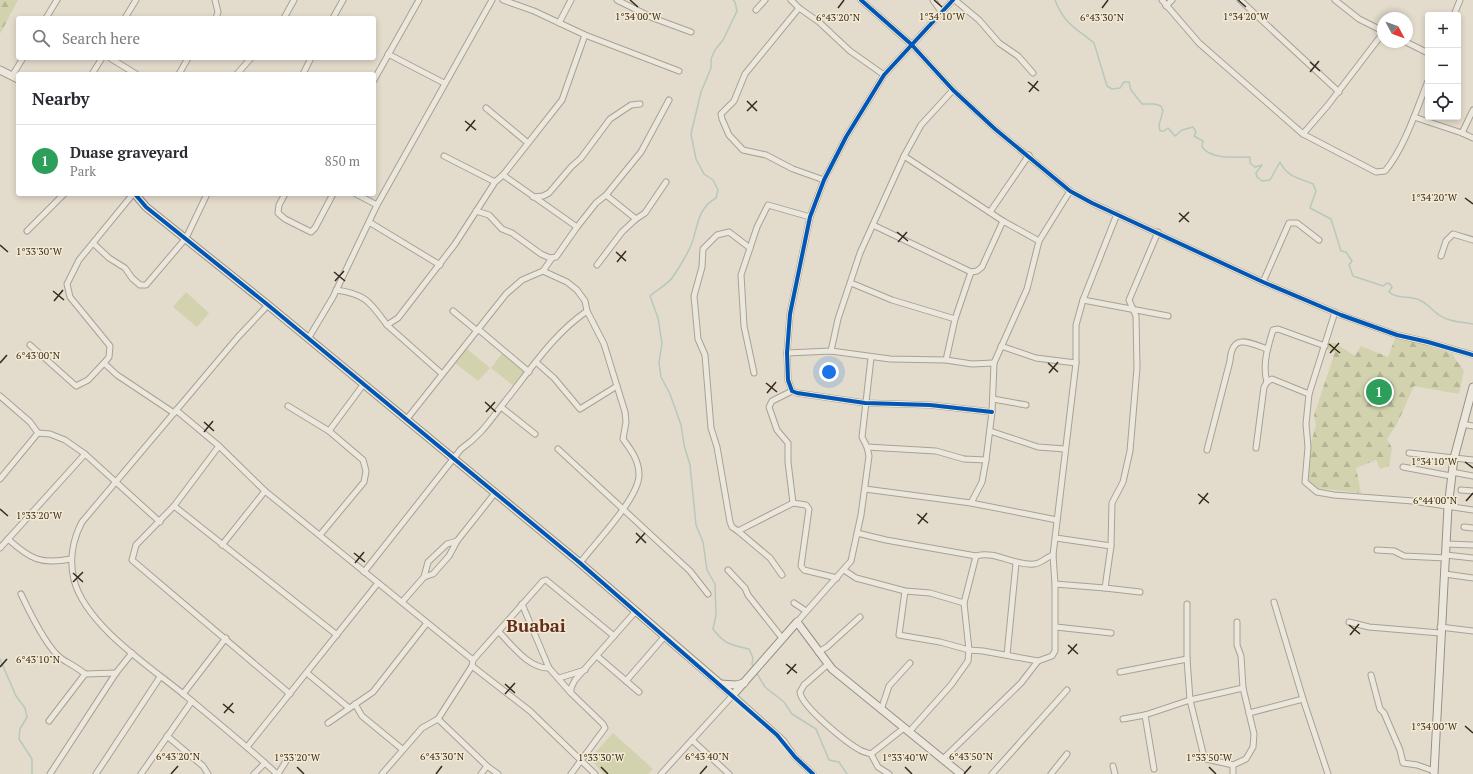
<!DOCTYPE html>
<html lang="en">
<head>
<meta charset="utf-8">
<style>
	body { margin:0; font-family:"PT Serif",serif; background:#f2f2f3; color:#2b2b33 }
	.controls { position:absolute; right:12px; top:12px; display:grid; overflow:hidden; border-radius:4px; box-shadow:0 2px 6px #0003 }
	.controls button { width:36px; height:36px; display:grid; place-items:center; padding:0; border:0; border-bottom:1px solid #e1e1e2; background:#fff; color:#2b2b33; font:20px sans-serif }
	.compass { position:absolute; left:1377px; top:12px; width:36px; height:36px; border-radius:50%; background:#fff; box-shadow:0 2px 6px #0003; rotate:131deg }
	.you { position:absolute; left:829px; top:372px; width:14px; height:14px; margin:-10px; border:3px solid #fff; border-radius:50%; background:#1a73e8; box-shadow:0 0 0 6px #1a73e833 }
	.badge { display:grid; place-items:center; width:26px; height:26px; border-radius:50%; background:#b45309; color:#fff; font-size:13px; font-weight:700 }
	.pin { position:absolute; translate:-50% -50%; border:2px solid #fff; box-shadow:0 1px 4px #0006 }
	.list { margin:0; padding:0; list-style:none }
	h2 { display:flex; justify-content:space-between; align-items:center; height:52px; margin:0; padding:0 16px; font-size:17px }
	h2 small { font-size:13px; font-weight:400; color:#7c7c81 }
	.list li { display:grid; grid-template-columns:26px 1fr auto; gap:12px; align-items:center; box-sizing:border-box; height:72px; padding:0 16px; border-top:1px solid #e1e1e2 }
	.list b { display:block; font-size:15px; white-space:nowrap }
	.list p { margin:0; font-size:13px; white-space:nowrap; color:#7c7c81 }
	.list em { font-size:13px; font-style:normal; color:#7c7c81 }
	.icon { flex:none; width:22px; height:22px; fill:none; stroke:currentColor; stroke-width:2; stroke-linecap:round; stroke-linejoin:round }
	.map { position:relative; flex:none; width:1473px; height:774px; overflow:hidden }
	.search { position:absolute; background:#fff; box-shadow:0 2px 6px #0003; left:16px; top:16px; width:360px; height:44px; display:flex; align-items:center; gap:10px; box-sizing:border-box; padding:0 14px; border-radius:4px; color:#7c7c81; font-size:15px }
	.panel { position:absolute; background:#fff; box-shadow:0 2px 6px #0003; left:16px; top:72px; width:360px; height:124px; border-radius:4px }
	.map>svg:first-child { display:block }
	.grass { fill:#d2d3ae }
	.forest { fill:url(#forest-firs) }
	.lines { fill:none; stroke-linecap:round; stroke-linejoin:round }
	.stream { stroke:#b7c8bd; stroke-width:1.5 }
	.street-casing { stroke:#a8a195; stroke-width:7 }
	.secondary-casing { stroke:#989085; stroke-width:9 }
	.street { stroke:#ece7dd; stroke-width:5 }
	.secondary { stroke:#ece7dd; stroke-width:7 }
	.cycleway-casing { stroke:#f4ead2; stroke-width:6 }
	.cycleway { stroke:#0057b8; stroke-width:4 }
	.ticks { fill:none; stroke:#362a1e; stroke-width:1.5 }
	.labels { text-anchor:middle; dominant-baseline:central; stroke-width:3; stroke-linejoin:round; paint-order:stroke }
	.district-label { font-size:18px; font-weight:bold; fill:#622c1e; stroke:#f4ead2 }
	.ticks-label { font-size:10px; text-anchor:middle; fill:#362a1e; stroke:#f4ead2; stroke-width:3; stroke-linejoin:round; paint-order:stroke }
</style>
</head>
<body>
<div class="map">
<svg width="1473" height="774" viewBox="0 0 1473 774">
	<defs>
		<pattern id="forest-firs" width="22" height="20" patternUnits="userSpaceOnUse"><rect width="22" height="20" fill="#d2d3ae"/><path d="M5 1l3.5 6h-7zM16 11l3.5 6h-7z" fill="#b5b595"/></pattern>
	</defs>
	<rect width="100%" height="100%" fill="#e3dccc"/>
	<g class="grass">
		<path d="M186,292L209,313L197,327L173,307Z"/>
		<path d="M466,348L490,368L478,381L455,363Z"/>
		<path d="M503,352L527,372L515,387L491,368Z"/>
		<path d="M613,733L653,769L648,774H603L590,758Z"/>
	</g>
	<g class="forest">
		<path d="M0,0H18L0,34Z"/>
		<path d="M1396,336L1415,340L1453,354L1455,359L1464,370L1459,394L1414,386L1397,424L1387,439L1392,448L1389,466L1380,469L1376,460L1356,468L1361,493L1315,488L1307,482V477L1311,443L1316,425L1314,415L1335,352L1327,350L1328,343H1335L1355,356L1361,346L1388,357Z"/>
	</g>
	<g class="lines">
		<g class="stream">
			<path d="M733,0L735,2L737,11L723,40L715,50L711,59V68L701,92L691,134L696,159L704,174L713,180L718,190L716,198C698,208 698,225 692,243C687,255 679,268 672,278C668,284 656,290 650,296L658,318L662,343L659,363L661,377L670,394L681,425L684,445L690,465L696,525L703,542L707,570L715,584L716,615L713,629C724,644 731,645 749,649L753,658L752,664L753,667"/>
			<path d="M1055,0C1064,24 1076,28 1094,43L1107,86L1112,89L1120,88L1124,82H1129L1131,90L1142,104H1155L1161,106L1163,111L1159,125L1160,131H1164L1168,128L1175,136L1182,130L1193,127L1196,132L1194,136L1203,141L1202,147C1212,160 1235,157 1250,157V163L1255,167L1262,165L1256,173L1257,177L1262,181L1270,180L1280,162C1287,177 1299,178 1313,184L1316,191L1310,208L1331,219L1341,251L1346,252L1352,261L1349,265L1353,276L1383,286L1387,283L1390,284L1392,287L1389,292C1397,299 1407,296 1417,299C1427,302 1431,310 1439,315C1449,322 1462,322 1473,324"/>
			<path d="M0,659L16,696L25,708L27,717L20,729L19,739L32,759V774"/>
			<path d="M756,672L765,687L784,702L792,714L816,729L829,760L839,762L847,774"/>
		</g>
		<defs>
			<g id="street">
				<path d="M215,0L218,12L216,18"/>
				<path d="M503,0L534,11L585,35L679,71"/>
				<path d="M617,0L653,18L691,32"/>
				<path d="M791,0L799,8"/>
				<path d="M861,0L911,44L953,90L995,129L1070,191L1092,203L1263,282L1341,315L1397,335L1428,342L1473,355"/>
				<path d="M933,0L942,13"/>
				<path d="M953,0L884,75L846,137L824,180L810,217L790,314L787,353L788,380L792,391L797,393L865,403L930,405L992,412"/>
				<path d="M955,0L979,20L999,43L1018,56L1033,73"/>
				<path d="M1162,0L1199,43L1303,134L1376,172L1385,171C1404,149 1417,108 1428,81"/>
				<path d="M1240,0L1339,92"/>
				<path d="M1335,0L1359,19L1383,31"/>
				<path d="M1166,6L1172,0"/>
				<path d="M756,10L765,0"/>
				<path d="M1454,15L1460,0"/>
				<path d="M46,18L57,0"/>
				<path d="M125,18L136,0"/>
				<path d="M284,18L294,0"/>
				<path d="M333,18L343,0"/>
				<path d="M559,23L571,0"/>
				<path d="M1406,42L1428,53"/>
				<path d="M388,54L444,83"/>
				<path d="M110,58L136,74"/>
				<path d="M92,74L102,58"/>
				<path d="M179,74L188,58"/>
				<path d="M237,74L251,58"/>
				<path d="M303,74L311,58"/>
				<path d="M12,76L23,58"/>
				<path d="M374,80L419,0"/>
				<path d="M486,108L528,143"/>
				<path d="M1414,117L1462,133L1473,110"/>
				<path d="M1462,133L1473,138"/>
				<path d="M1303,134L1328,105L1383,33"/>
				<path d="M444,156L495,182"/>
				<path d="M904,156L1003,221L1039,241"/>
				<path d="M503,175L577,227L596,203L606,195L641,152L669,100"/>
				<path d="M824,180L793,169L766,155L743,150L729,135L722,119L721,114L734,101L745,74L799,8L819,22L850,51L884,75"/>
				<path d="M285,194L279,205L278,213L285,219L311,232L315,228L333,194"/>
				<path d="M356,194L377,205"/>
				<path d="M606,195L636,219"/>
				<path d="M533,197L543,196L549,193L571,167L581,158L610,119L631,105L640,104"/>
				<path d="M476,211L489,215L502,229L512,233L541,254L550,258L556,257L577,227"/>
				<path d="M990,212L1029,155"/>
				<path d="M369,222L440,265"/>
				<path d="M873,225L971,272L977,271L982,267L1003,221"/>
				<path d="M27,231L64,194"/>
				<path d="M93,243L109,258L125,268L132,278L140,285H146L186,238L207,194"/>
				<path d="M750,248L729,232L717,235L703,249L702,267L694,296L698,339L705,355L711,428L717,447L730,522L732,527L738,531L793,503L806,505L809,509L801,566L804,570L837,578"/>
				<path d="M1441,256L1446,241L1453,234L1473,240"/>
				<path d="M597,265L622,232L636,219L645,213L666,182"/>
				<path d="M543,271L567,282L577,290L585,301L587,311L604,344L625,412L626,422L623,439C631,450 639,460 639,475C639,498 595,543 580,563"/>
				<path d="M1263,282L1289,223H1297L1319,240"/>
				<path d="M851,283L892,300L955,319"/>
				<path d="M336,290C366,294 370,302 387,325L398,318L455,244L495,182L503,175L562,100L585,35"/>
				<path d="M1083,300L1168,316"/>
				<path d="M268,305L238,337L82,522C73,539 69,560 74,580C86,626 152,668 187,697C217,722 248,747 277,774"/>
				<path d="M453,311L476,330"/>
				<path d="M1335,312L1309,394L1306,424L1308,447L1305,482L1317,492L1334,495L1413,501L1473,510"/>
				<path d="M387,325L441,373"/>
				<path d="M478,329L529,372"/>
				<path d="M308,339L333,297L377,205L492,0"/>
				<path d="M30,345L76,386L88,380L104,363L117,375L174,413"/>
				<path d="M1001,346L1036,358L1076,363"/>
				<path d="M831,351L838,319L860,253L904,156L921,125L953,90"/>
				<path d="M787,353L831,351L890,359L946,360L972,364L994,363"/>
				<path d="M946,360L955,319L971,272"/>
				<path d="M536,362L554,378L580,409L617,386"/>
				<path d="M104,363L109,357L110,346L70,297L67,284L79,260L133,194"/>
				<path d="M754,373L744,326L741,275L757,227L768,205L810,217"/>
				<path d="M1267,382C1262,365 1268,346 1273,330L1278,329L1325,346"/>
				<path d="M792,391L772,401L769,407L777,430L788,443V462L793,503"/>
				<path d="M0,396L30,422L38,433"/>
				<path d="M993,399L1026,405"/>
				<path d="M288,406L329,431L363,385"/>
				<path d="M501,407L535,434"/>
				<path d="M176,410L219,446L265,491L473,660L472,666L438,719L487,766L498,774"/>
				<path d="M406,420L506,294L522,280L543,271L552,258"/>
				<path d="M1462,424L1473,426"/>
				<path d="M990,431L1038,447L1065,449"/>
				<path d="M38,433L50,434L65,440L85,454L160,522"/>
				<path d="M219,446L174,506L136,545L132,560L290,694"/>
				<path d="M867,447L936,451L964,459L986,460"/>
				<path d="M1256,448L1264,387L1267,382L1272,379L1309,394"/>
				<path d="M558,449L690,571L708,594"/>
				<path d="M1207,450L1230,361C1232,333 1248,342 1267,349"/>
				<path d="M1409,453L1473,460"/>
				<path d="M1403,467L1451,476"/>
				<path d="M1452,472L1473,476"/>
				<path d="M0,479L38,433"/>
				<path d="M865,489L971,503L1057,520"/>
				<path d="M1461,490L1473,491"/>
				<path d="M971,503L982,482L986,460L992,412L994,363L1027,289L1039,241L1070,191"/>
				<path d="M174,506L337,635"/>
				<path d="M1464,527L1473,528"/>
				<path d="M738,531L770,558L782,575"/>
				<path d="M857,533L886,540L976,556C996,550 1013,566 1034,564C1040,564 1047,557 1053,555"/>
				<path d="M320,535L364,482L366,471L363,460L329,431"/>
				<path d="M8,539C30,559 41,565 71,559"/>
				<path d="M1447,544L1473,545"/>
				<path d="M222,545L265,491"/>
				<path d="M1111,546L1112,503L1123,482L1130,451L1137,368L1136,316L1129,300L1158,232"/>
				<path d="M0,548L85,454"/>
				<path d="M1377,550L1394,551L1404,556L1446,558"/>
				<path d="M1446,555L1473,558"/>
				<path d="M728,570L745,588L748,595L782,638"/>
				<path d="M844,570L856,578L905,591L930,593L964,603"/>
				<path d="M364,572L461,449C480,436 489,422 503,404C529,372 552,335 587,311"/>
				<path d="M1445,574L1473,578"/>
				<path d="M424,577L428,562L447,544L457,541"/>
				<path d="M1055,584L1105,588L1111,546L1056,538"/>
				<path d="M1105,588L1140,592"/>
				<path d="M905,591L899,635L940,642L969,650L983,651L1038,661"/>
				<path d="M21,594C29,611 47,649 62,659C70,664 78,668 85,674"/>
				<path d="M402,602L424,577L433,574L449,556L457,541L495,493"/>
				<path d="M1274,602L1303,699L1328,774"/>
				<path d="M794,603L806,611"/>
				<path d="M522,604L549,668L571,693"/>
				<path d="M1187,604V659L1190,700L1204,757L1206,759L1233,765L1246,759L1253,747L1254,734L1243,688L1241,656L1237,645V622"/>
				<path d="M797,622L851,561L861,515L869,456L867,447L862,437L871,358"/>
				<path d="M1349,622L1369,627L1440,633"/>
				<path d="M1056,627L1111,633"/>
				<path d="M1440,627L1473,631"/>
				<path d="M499,632C512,645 529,669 549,668"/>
				<path d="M818,652L827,647L860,617"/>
				<path d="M1007,655L1016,563"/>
				<path d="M597,656L639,692"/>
				<path d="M473,660L543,581L546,580L614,636"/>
				<path d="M827,665L804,685L800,692C801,706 847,743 860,750C863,752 868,753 871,754L878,767L889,774"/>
				<path d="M472,666L530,711L595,774"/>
				<path d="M1120,672L1187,659"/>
				<path d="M307,673L349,708"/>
				<path d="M1371,675L1380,709L1384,713L1400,750L1403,763L1417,765L1434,771"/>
				<path d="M559,678L585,670"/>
				<path d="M626,681L665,636"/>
				<path d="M183,694L226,638"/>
				<path d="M355,704L362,716L402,749"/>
				<path d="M881,710L889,686L910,663"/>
				<path d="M1249,713L1303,699"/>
				<path d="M1145,715L1154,769"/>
				<path d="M1123,719L1145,715L1190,700L1243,688"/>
				<path d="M49,721L85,674L116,673"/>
				<path d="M328,723L373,692L427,623"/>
				<path d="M909,732L951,685L968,661L969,650L964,603L976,556"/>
				<path d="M167,736L203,766L208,774"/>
				<path d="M692,740L729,774"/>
				<path d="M247,747L378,583"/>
				<path d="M871,754L904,728"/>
				<path d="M943,759L1021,683L1038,661L1052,656L1055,651V584L1053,555L1076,363V325L1083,300L1117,214"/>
				<path d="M1233,765V774"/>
				<path d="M1113,766L1115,774"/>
				<path d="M50,774L116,673L132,653"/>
				<path d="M96,774L160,677"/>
				<path d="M141,774L192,701"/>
				<path d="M254,774L265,763"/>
				<path d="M278,774L288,758"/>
				<path d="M382,774L422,728L438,719"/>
				<path d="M481,774L487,766"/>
				<path d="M571,774L605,728L603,724L571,693V688L575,680L636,611"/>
				<path d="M661,774L733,695L783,740L795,757L813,774"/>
				<path d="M992,774L1067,690"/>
				<path d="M1051,774L1067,754"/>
			</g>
			<g id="secondary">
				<path d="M0,70L18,79"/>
				<path d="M135,194L146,207L268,305L580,563L733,695L797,622L832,669L961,774"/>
				<path d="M720,684L736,685L744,683"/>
				<path d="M1434,774L1448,507L1454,458L1473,387"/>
			</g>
		</defs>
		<use href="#street" class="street-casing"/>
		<use href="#secondary" class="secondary-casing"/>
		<use href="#street" class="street"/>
		<use href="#secondary" class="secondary"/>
		<defs>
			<g id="cycleway">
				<path d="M861,0L911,44L953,90L995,129L1070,191L1092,203L1263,282L1341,315L1397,335L1428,342L1473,355"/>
				<path d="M953,0L884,75L846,137L824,180L810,217L790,314L787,353L788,380L792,391L797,393L865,403L930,405L992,412"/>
				<path d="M135,194L146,207L268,305L580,563L777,735L795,757L813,774"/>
			</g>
		</defs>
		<use href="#cycleway" class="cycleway-casing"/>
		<use href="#cycleway" class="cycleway"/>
	</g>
	<path class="ticks" d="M630,0L638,7M934,0L942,7M1238,0L1246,7M838,8L844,0M1102,8L1108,0M1310,62L1320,71M1310,72L1319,61M1028,82L1039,91M1029,92L1038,81M747,101L757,111M747,111L757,101M465,121L476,130M466,131L475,120M1465,198L1473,204M1179,213L1189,222M1179,222L1189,212M897,232L908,241M898,242L907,232M0,245L8,252M616,252L626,261M617,262L626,251M334,272L345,281M335,281L344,271M53,291L64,300M54,301L63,290M1329,344L1340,353M1330,353L1339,343M0,363L7,355M1048,363L1058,372M1049,373L1058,362M766,383L777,392M767,393L776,382M485,402L496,412M486,412L495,402M204,422L214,431M204,432L213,421M1465,462L1473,468M1198,494L1209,503M1466,501L1473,493M1199,504L1208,493M0,509L8,516M917,514L928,523M918,524L927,513M636,533L646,543M636,543L645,533M354,553L365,562M355,563L364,552M73,573L83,582M73,582L83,572M1349,625L1360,634M1350,635L1359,624M1068,645L1078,654M1068,654L1077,644M786,664L797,673M0,667L7,659M787,674L796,664M505,684L515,693M505,694L515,683M223,704L234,713M224,713L233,703M1465,726L1473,733M297,767L304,774M601,767L608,774M905,767L912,774M1209,767L1216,774M171,774L178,766M436,774L442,766M700,774L707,766M964,774L971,766"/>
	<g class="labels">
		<g class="district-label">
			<text x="536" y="625">Buabai</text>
		</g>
	</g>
	<g class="ticks-label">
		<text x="1246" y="20">1°34'20"W</text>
		<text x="638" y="20">1°34'00"W</text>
		<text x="942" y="20">1°34'10"W</text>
		<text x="838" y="21">6°43'20"N</text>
		<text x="1102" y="21">6°43'30"N</text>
		<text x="1434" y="201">1°34'20"W</text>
		<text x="39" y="255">1°33'30"W</text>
		<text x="38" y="359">6°43'00"N</text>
		<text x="1434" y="465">1°34'10"W</text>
		<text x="1435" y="504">6°44'00"N</text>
		<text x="39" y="519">1°33'20"W</text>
		<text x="38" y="663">6°43'10"N</text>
		<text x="1434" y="730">1°34'00"W</text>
		<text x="178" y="760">6°43'20"N</text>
		<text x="442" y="760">6°43'30"N</text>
		<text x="707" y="760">6°43'40"N</text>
		<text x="971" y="760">6°43'50"N</text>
		<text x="297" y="761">1°33'20"W</text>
		<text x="601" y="761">1°33'30"W</text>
		<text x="905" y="761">1°33'40"W</text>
		<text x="1209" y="761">1°33'50"W</text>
	</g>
</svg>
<div class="controls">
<button>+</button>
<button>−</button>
<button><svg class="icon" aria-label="locate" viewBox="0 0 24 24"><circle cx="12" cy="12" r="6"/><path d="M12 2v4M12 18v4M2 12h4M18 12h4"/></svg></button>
</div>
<svg class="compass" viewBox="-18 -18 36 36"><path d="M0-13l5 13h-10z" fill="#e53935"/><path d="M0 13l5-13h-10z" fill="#7c7c81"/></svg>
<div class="you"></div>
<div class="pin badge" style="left:1379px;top:392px;background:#2e9e5b">1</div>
<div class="search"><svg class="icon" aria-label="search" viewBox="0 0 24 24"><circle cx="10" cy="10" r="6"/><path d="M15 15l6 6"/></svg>Search here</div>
<section class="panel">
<h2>Nearby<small></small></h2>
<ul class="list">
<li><span class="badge" style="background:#2e9e5b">1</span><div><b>Duase graveyard</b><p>Park</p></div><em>850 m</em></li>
</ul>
</section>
</div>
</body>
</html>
